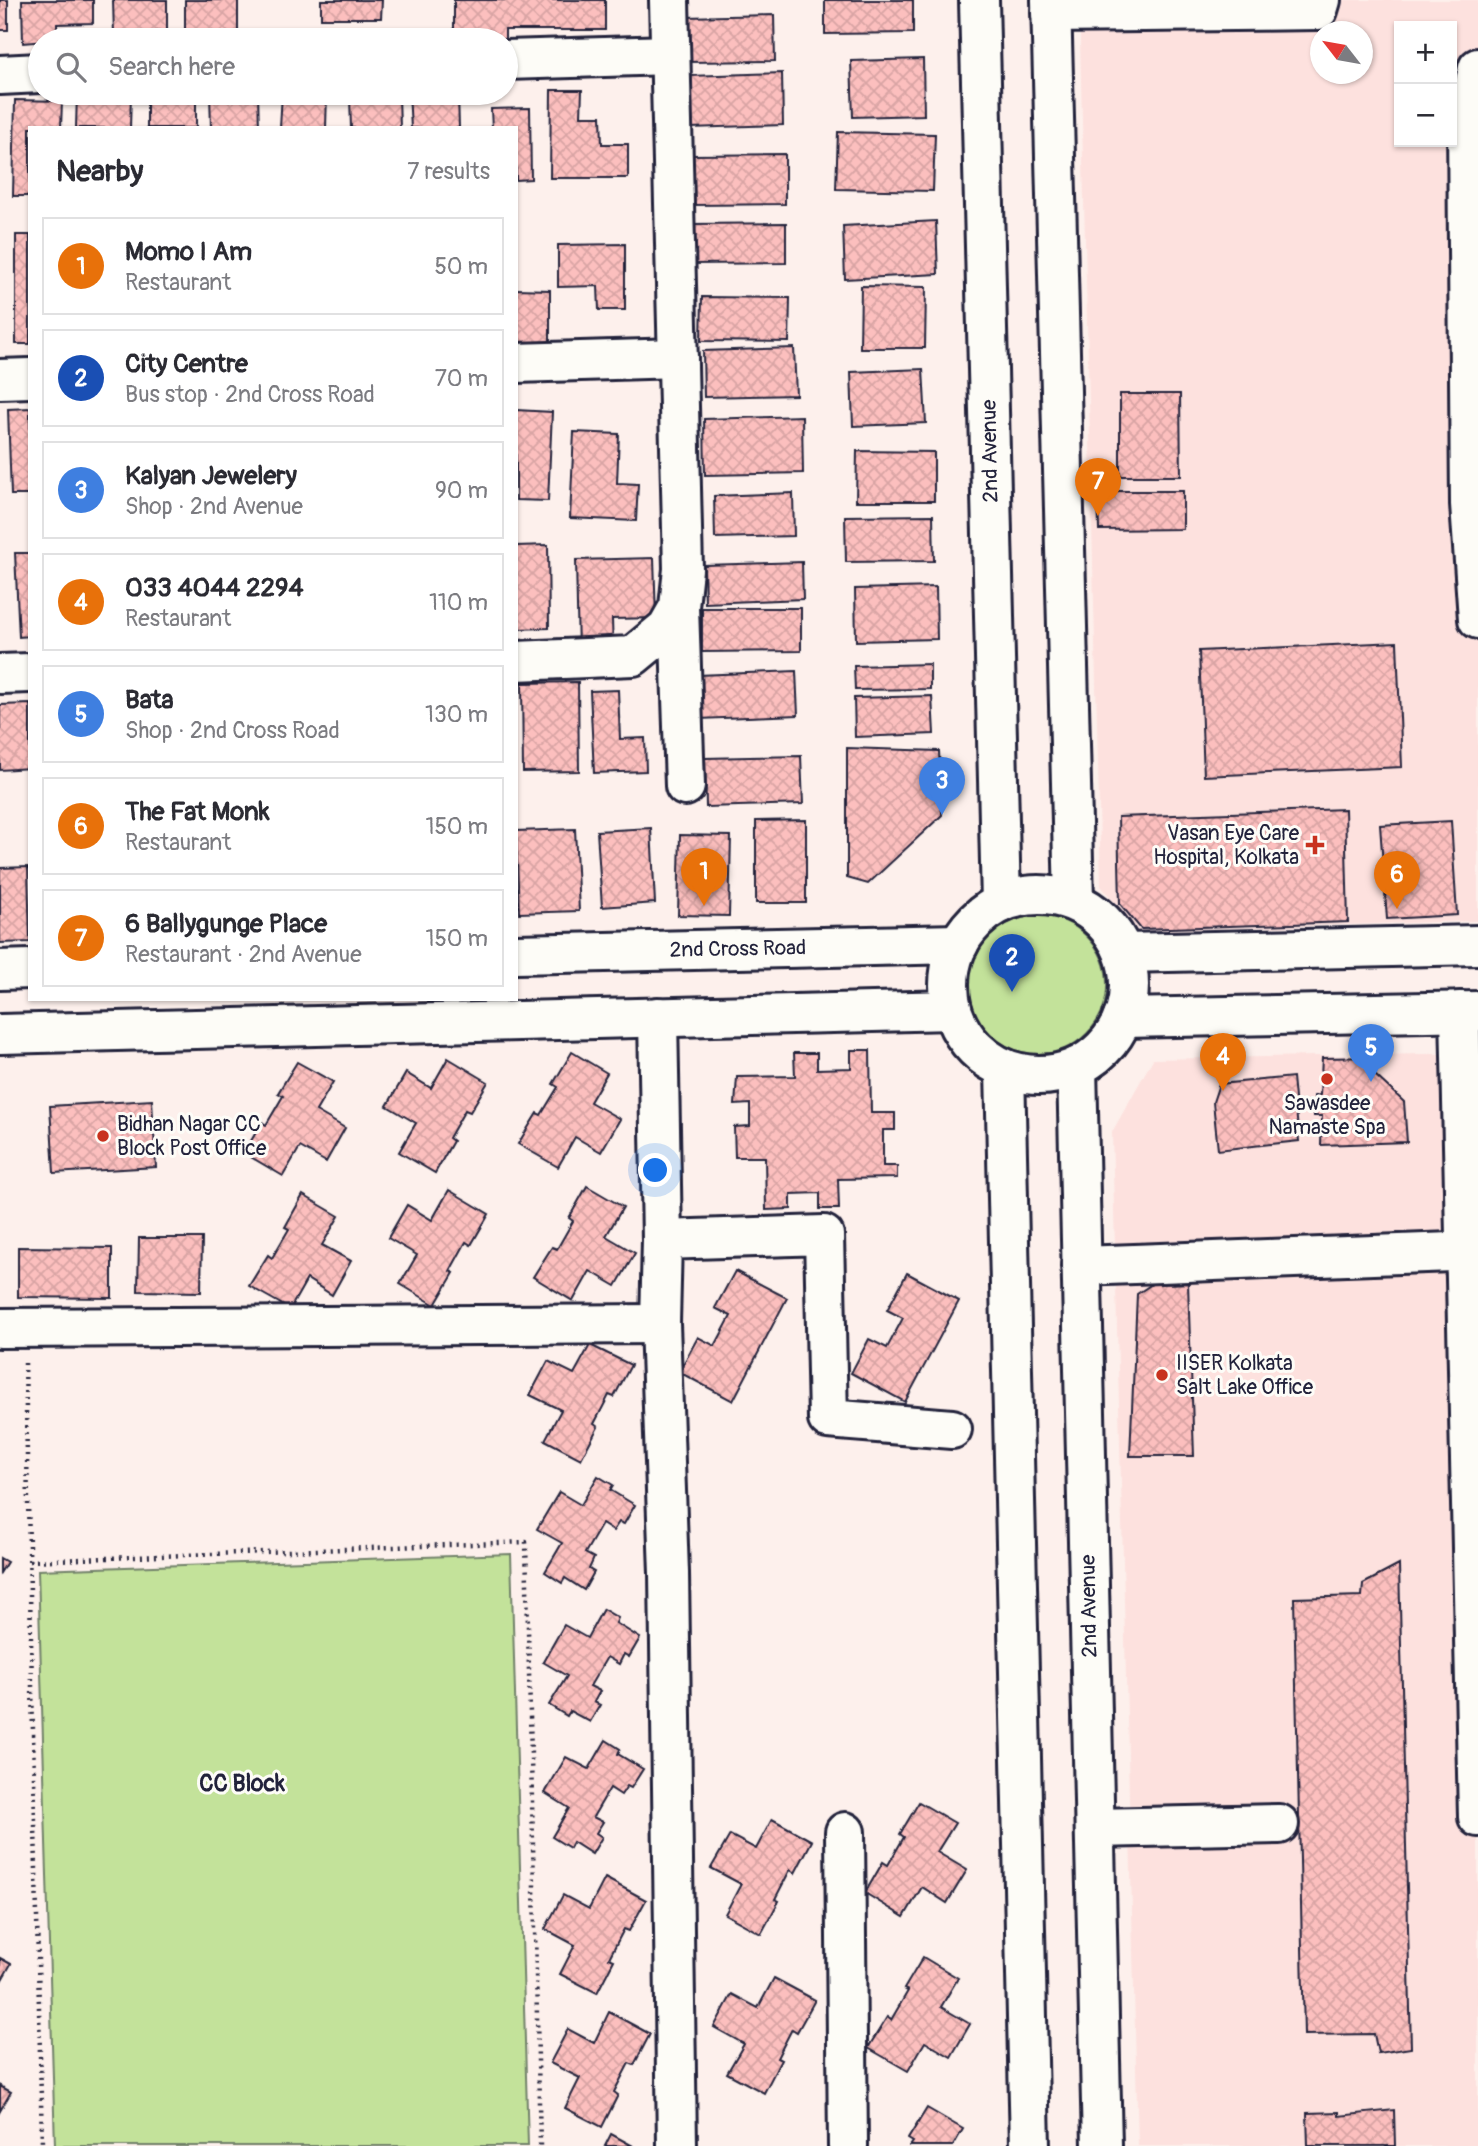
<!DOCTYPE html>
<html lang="en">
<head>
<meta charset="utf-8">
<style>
	body { margin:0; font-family:Pangolin,sans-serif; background:#f2f2f3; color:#2b2b33 }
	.controls { position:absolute; right:21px; top:21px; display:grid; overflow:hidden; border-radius:0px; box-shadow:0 2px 5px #0004 }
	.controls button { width:63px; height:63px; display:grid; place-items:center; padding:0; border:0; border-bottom:2px solid #e1e1e2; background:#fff; color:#2b2b33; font:35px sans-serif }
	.compass { position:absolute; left:1310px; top:21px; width:63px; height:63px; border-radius:50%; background:#fff; box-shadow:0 2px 5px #0004; rotate:301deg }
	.you { position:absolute; left:656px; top:1171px; width:24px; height:24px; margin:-18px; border:5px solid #fff; border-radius:50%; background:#1a73e8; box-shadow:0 0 0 10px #1a73e833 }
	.badge { display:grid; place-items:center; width:46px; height:46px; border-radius:50%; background:#c8321e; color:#fff; font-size:23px; font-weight:700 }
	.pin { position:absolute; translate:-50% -58px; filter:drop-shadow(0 2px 4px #0008) }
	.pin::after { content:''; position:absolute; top:37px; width:24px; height:21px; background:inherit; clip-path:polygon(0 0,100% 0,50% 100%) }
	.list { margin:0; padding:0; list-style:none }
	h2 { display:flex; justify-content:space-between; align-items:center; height:91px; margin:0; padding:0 28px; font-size:30px }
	h2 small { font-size:23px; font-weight:400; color:#7c7c81 }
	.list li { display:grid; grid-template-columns:46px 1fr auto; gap:21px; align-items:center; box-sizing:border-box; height:98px; margin:0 14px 14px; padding:0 14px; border:2px solid #e1e1e2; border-radius:0px }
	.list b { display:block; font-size:26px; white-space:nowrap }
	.list p { margin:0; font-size:23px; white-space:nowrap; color:#7c7c81 }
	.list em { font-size:23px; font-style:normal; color:#7c7c81 }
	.icon { flex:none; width:38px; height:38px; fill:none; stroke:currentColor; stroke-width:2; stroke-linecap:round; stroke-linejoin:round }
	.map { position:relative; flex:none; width:1478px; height:2146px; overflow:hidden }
	.search { position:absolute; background:#fff; box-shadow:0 2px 5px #0004; left:28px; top:28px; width:490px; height:77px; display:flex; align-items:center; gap:18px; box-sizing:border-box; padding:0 24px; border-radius:38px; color:#7c7c81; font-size:26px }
	.panel { position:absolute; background:#fff; box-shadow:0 2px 5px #0004; left:28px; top:126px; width:490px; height:875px; border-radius:0px }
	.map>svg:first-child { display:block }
	.built { fill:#fde1de; fill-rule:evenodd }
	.green { fill:#c3e29a; stroke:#72826a; stroke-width:2 }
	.building { fill:url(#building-cross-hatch); stroke:#22223b; stroke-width:2 }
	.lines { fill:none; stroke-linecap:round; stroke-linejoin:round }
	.minor-casing { stroke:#22223b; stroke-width:44 }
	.path { stroke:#22223b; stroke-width:4.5; stroke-dasharray:2 5; stroke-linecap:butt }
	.minor { stroke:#fdfcf7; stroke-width:38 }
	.poi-dot { fill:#c8321e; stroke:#fdfcf7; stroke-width:2.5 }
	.labels { text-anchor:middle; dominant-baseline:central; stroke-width:6; stroke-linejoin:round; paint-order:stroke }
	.street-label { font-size:21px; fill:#22223b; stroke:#fdfcf7 }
	.poi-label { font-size:21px; fill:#22223b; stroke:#fdfcf7; text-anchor:start }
	.neighbourhood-label { font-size:23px; font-weight:bold; fill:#22223b; stroke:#fdfcf7 }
</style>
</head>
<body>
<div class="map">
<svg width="1478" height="2146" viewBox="0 0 1478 2146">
	<defs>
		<pattern id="building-cross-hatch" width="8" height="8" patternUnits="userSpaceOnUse" patternTransform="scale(1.75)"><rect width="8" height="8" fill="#fcbfbe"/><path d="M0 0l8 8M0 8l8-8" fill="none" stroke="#d8a4a4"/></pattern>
	</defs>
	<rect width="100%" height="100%" fill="#fdf0ec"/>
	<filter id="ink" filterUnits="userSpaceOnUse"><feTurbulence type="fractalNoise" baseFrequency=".0143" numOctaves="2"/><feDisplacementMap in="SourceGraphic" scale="14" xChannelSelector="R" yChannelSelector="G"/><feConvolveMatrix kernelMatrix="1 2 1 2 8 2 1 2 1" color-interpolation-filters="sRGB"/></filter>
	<g filter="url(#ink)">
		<g class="built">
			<path d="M1079,0H1478V921L1138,931L1101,886ZM1399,26H1452V142H1399ZM1320,32H1362V74H1320Z"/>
			<path d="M1478,1053V2146H1138L1112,1132L1153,1059Z"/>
		</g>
		<g class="green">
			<circle cx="1038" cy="985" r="69"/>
			<path d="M511,1554L528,2146H55L38,1570Z"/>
		</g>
		<g class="building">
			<rect x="0" y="0" width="8" height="30"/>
			<path d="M22,0H93V23L57,24V40L23,43Z"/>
			<path d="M113,0H167V31L114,35Z"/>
			<rect x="185" y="0" width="53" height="36"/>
			<path d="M321,0H382L381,18H321Z"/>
			<path d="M454,0H605V30H505V40H454Z"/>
			<path d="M825,0H913V33L825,34Z"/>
			<path d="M774,15L775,61L686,62L685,17Z"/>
			<path d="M923,59L924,115L853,117L851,61Z"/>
			<path d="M782,73L783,125L690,128L689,76Z"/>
			<path d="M551,90H582L581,116H601L602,144H628V178H550Z"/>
			<path d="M77,93L131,94L130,128H76Z"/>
			<path d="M210,93H258L259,128H211Z"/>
			<path d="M282,93H327L326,128H280Z"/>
			<path d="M409,93H458L459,128H411Z"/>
			<path d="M399,95L400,128H351L350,97Z"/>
			<path d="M196,96V128H147V98Z"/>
			<path d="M15,100L62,101L61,128H30V196H13Z"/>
			<path d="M530,108L531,179L516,180V128H492L491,109Z"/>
			<path d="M838,132L935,134L933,191L836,189Z"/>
			<path d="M785,154V204L691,205V155Z"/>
			<path d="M936,221L938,274L845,279L843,226Z"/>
			<path d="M786,223V263L691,264V224Z"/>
			<rect x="16" y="235" width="14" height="109"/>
			<path d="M625,244V310H599L598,286L558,287V245Z"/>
			<path d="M861,286L926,287L925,348H860Z"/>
			<path d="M516,289L550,290V353H516Z"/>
			<path d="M702,297L790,298L789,342L701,341Z"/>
			<path d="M794,348L796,395L704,397L703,351Z"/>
			<path d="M923,369L926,423L853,426L851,372Z"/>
			<path d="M1120,394H1180L1181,476H1120Z"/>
			<path d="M30,408V495H11L8,409Z"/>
			<path d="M516,410L552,412L548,501L516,500Z"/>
			<path d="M802,416L803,473L705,475L704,419Z"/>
			<path d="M574,432L619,434L617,483L638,484L636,521L570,518Z"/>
			<path d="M857,451L934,452V501H856Z"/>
			<path d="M1098,491H1183V529L1099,530Z"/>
			<path d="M793,493L794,536L715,538L714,496Z"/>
			<path d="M933,515L934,561L846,562L845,516Z"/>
			<path d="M548,545L549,628L516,629V546Z"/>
			<path d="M15,553H30V636L19,637Z"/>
			<path d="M654,558L656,618L612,619L613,651L578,652L576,560Z"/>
			<path d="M802,562L803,599L705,603L704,565Z"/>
			<path d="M936,587L937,639L856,641L855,589Z"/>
			<path d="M702,608H801V651L702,652Z"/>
			<path d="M1397,642L1402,767L1204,776L1199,651Z"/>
			<path d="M930,664V689L855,690L854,666Z"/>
			<path d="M796,671L798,715L699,719L698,675Z"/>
			<path d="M578,682L579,771L523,772L522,683Z"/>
			<path d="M618,690L620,739L645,738L646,771L594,773L590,691Z"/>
			<path d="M932,696L934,734L855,737L854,698Z"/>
			<path d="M30,704V768L0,770V705Z"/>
			<path d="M847,748L939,751L942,815L868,884L847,878Z"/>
			<path d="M801,756L803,804L706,807L705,758Z"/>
			<path d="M1345,809L1348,922L1141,929L1120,904L1118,817Z"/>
			<path d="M806,820V903H756V821Z"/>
			<path d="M1451,821L1457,915L1387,919L1380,825Z"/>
			<path d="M651,828L655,903L602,907L597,831Z"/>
			<path d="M575,829L579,911L519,913L516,831Z"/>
			<path d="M680,835L731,836L729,916L678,915Z"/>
			<path d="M28,867L30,942L0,943V868Z"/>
			<path d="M851,1050H870L871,1113H895V1130H883V1166H897V1178L838,1179L839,1209H820V1193L791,1194V1209L766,1210L765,1157H735L734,1127L750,1126V1104L735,1105L737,1077L795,1076L794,1053H817V1069L851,1068Z"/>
			<path d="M572,1052L607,1073L590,1102L620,1119L601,1152L575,1137L558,1167L518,1144L537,1113L541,1115L558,1087L553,1084Z"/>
			<path d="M1375,1057V1075L1404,1102L1407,1142L1321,1145L1322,1116H1314V1096L1320,1095L1322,1058Z"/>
			<path d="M448,1058L488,1082L470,1112L465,1110L449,1138L453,1141L435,1173L399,1152L416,1123L387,1106L406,1073L431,1088Z"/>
			<path d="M297,1062L333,1082L316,1111L345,1128L326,1162L300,1147L283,1176L244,1153L262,1122L266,1125L283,1096L278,1093Z"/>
			<path d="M1293,1077L1299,1141L1218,1150L1213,1102L1219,1084Z"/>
			<path d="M152,1100L156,1167L54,1173L50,1106Z"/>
			<path d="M587,1186L623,1207L606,1236L635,1253L616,1286L590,1271L573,1301L533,1277L552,1247L557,1249L573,1221L569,1218Z"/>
			<path d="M449,1190L489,1214L471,1245L466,1242L450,1271L454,1273L435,1305L400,1284L417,1255L388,1238L407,1205L432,1220Z"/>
			<path d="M303,1195L339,1216L322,1245L351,1261L332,1295L307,1279L290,1309L249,1286L268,1255L272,1258L289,1229L285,1227Z"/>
			<path d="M139,1238H202L201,1292L138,1291Z"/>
			<path d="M18,1247L112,1248V1298L18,1297Z"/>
			<path d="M735,1271L787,1298L733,1401L679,1372L698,1337L715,1346L731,1316L715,1308Z"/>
			<path d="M907,1273L959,1301L905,1402L851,1373L869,1339L887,1348L903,1318L887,1310Z"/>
			<path d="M1188,1283L1194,1456H1130L1137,1294L1152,1284Z"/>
			<path d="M590,1345L631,1365L614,1397L609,1395L594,1424L598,1427L581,1459L545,1440L561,1410L530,1395L548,1361L574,1374Z"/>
			<path d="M598,1476L613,1485L610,1490L635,1505L624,1524L619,1522L613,1531L602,1524L585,1553L594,1558L589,1569L594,1572L584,1590L565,1578L562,1583L545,1572L562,1543L537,1529L559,1492L581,1505Z"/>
			<path d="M0,1558L7,1562L0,1573Z"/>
			<path d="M1399,1565L1411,2048L1378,2053L1374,2034L1304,2035L1294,1598L1362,1596L1363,1584Z"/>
			<path d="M603,1609L618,1618L616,1623L640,1638L629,1657L624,1654L619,1664L607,1657L590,1686L600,1691L594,1702L600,1705L590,1722L570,1711L567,1716L549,1705L567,1676L543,1662L564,1625L587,1638Z"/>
			<path d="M606,1740L620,1749L618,1754L643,1769L631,1788L627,1786L621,1795L610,1788L593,1817L603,1822L596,1833L602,1837L592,1854L573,1842L570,1848L552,1837L569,1808L545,1793L566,1757L589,1769Z"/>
			<path d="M919,1802L955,1823L937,1852L967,1870L947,1903L922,1887L904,1917L865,1893L883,1862L888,1865L904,1837L900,1834Z"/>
			<path d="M772,1819L812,1841L795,1873L790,1870L775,1899L779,1901L761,1934L725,1914L741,1884L711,1868L730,1835L756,1849Z"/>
			<path d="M605,1878L646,1900L629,1931L624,1929L609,1958L614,1960L597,1993L560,1974L575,1945L545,1929L563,1895L589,1909Z"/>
			<path d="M923,1957L958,1978L941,2007L970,2024L951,2057L925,2042L908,2071L868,2048L887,2017L891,2020L908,1991L904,1989Z"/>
			<path d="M0,1958L11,1964L0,1983Z"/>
			<path d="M774,1978L815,2000L797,2032L792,2029L777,2058L781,2060L764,2093L727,2073L744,2044L714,2027L732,1994L758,2008Z"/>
			<path d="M609,2012L650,2034L634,2065L629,2063L614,2092L618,2095L602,2127L565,2108L580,2078L550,2063L568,2029L594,2043Z"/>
			<path d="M0,2086L11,2092L0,2111Z"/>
			<path d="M927,2108L963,2129L953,2146H910L913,2142L908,2139Z"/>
			<path d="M1394,2110L1395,2146H1308L1307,2113L1339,2112V2116Z"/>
			<path d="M611,2134L633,2146H605Z"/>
		</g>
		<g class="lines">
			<defs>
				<g id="minor">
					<path d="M979,0L1001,903"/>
					<path d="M1051,0L1074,901"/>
					<path d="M1051,13L1318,10L1321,0"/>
					<path d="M506,60L670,55"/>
					<path d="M1478,68L1467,118L1470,504L1478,619"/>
					<path d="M0,75L40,73"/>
					<path d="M516,363L678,358"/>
					<path d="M0,379L30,378"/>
					<path d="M679,607L685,786"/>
					<path d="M516,661L633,656L667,628L679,607L683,569L669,0"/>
					<path d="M0,674L30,673"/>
					<circle cx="1039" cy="985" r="90"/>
					<path d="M1124,953L1478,945"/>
					<path d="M516,954L959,944"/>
					<path d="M0,970L30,969"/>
					<path d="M1460,1011L1478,1817"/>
					<path d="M658,1017L662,1240L660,1324L669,1573L677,2146"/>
					<path d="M1123,1018L1478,1011"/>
					<path d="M0,1034L952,1010"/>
					<path d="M1077,1067L1102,2146"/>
					<path d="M1005,1069L1030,2146"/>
					<path d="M662,1240L824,1235L828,1419L952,1429"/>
					<path d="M1081,1266L1478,1251"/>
					<path d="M0,1328L660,1324"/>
					<path d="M1095,1828L1279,1824"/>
					<path d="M845,1832L848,2146"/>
				</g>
			</defs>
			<use href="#minor" class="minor-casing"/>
			<g class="path">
				<path d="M25,1363L42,2146"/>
				<path d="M29,1561L526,1542L540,2146"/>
			</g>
			<use href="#minor" class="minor"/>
		</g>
	</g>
	<g class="poi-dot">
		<path d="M1311.5 834.5h7v7h7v7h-7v7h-7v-7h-7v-7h7z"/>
		<circle cx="1327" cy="1079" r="7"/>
		<circle cx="103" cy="1136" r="7"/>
		<circle cx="1162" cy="1375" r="7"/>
	</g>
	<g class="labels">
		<g class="street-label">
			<text transform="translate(990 451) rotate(-91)">2nd Avenue</text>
			<text transform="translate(738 949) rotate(-1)">2nd Cross Road</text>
			<text transform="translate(1089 1606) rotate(-91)">2nd Avenue</text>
		</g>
		<g class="poi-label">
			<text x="1299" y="833" text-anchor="end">Vasan Eye Care<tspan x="1299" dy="24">Hospital, Kolkata</tspan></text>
			<text x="1327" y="1103" text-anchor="middle">Sawasdee<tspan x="1327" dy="24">Namaste Spa</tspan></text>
			<text x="117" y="1124">Bidhan Nagar CC<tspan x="117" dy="24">Block Post Office</tspan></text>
			<text x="1176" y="1363">IISER Kolkata<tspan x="1176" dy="24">Salt Lake Office</tspan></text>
		</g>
		<g class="neighbourhood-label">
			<text x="242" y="1783">CC Block</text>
		</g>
	</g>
</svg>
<div class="controls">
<button>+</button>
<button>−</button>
</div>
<svg class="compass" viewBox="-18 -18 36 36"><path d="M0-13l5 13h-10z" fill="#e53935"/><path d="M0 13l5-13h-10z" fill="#7c7c81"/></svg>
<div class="you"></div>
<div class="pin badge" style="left:704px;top:906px;background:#e8710a">1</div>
<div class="pin badge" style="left:1012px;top:992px;background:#1a4fb4">2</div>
<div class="pin badge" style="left:942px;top:815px;background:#3f7fe0">3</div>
<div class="pin badge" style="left:1223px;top:1091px;background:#e8710a">4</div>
<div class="pin badge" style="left:1371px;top:1082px;background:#3f7fe0">5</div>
<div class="pin badge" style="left:1397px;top:909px;background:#e8710a">6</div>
<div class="pin badge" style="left:1098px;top:516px;background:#e8710a">7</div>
<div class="search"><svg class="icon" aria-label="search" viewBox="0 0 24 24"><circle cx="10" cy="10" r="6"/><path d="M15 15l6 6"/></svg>Search here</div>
<section class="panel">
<h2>Nearby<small>7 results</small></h2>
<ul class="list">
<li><span class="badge" style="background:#e8710a">1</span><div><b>Momo I Am</b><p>Restaurant</p></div><em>50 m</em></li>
<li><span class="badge" style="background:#1a4fb4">2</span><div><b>City Centre</b><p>Bus stop · 2nd Cross Road</p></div><em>70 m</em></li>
<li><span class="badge" style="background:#3f7fe0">3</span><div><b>Kalyan Jewelery</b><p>Shop · 2nd Avenue</p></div><em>90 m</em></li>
<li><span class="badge" style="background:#e8710a">4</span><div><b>033 4044 2294</b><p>Restaurant</p></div><em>110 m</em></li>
<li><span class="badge" style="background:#3f7fe0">5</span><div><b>Bata</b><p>Shop · 2nd Cross Road</p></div><em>130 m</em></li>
<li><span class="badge" style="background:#e8710a">6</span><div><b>The Fat Monk</b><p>Restaurant</p></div><em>150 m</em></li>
<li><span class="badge" style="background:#e8710a">7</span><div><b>6 Ballygunge Place</b><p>Restaurant · 2nd Avenue</p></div><em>150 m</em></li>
</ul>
</section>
</div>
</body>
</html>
